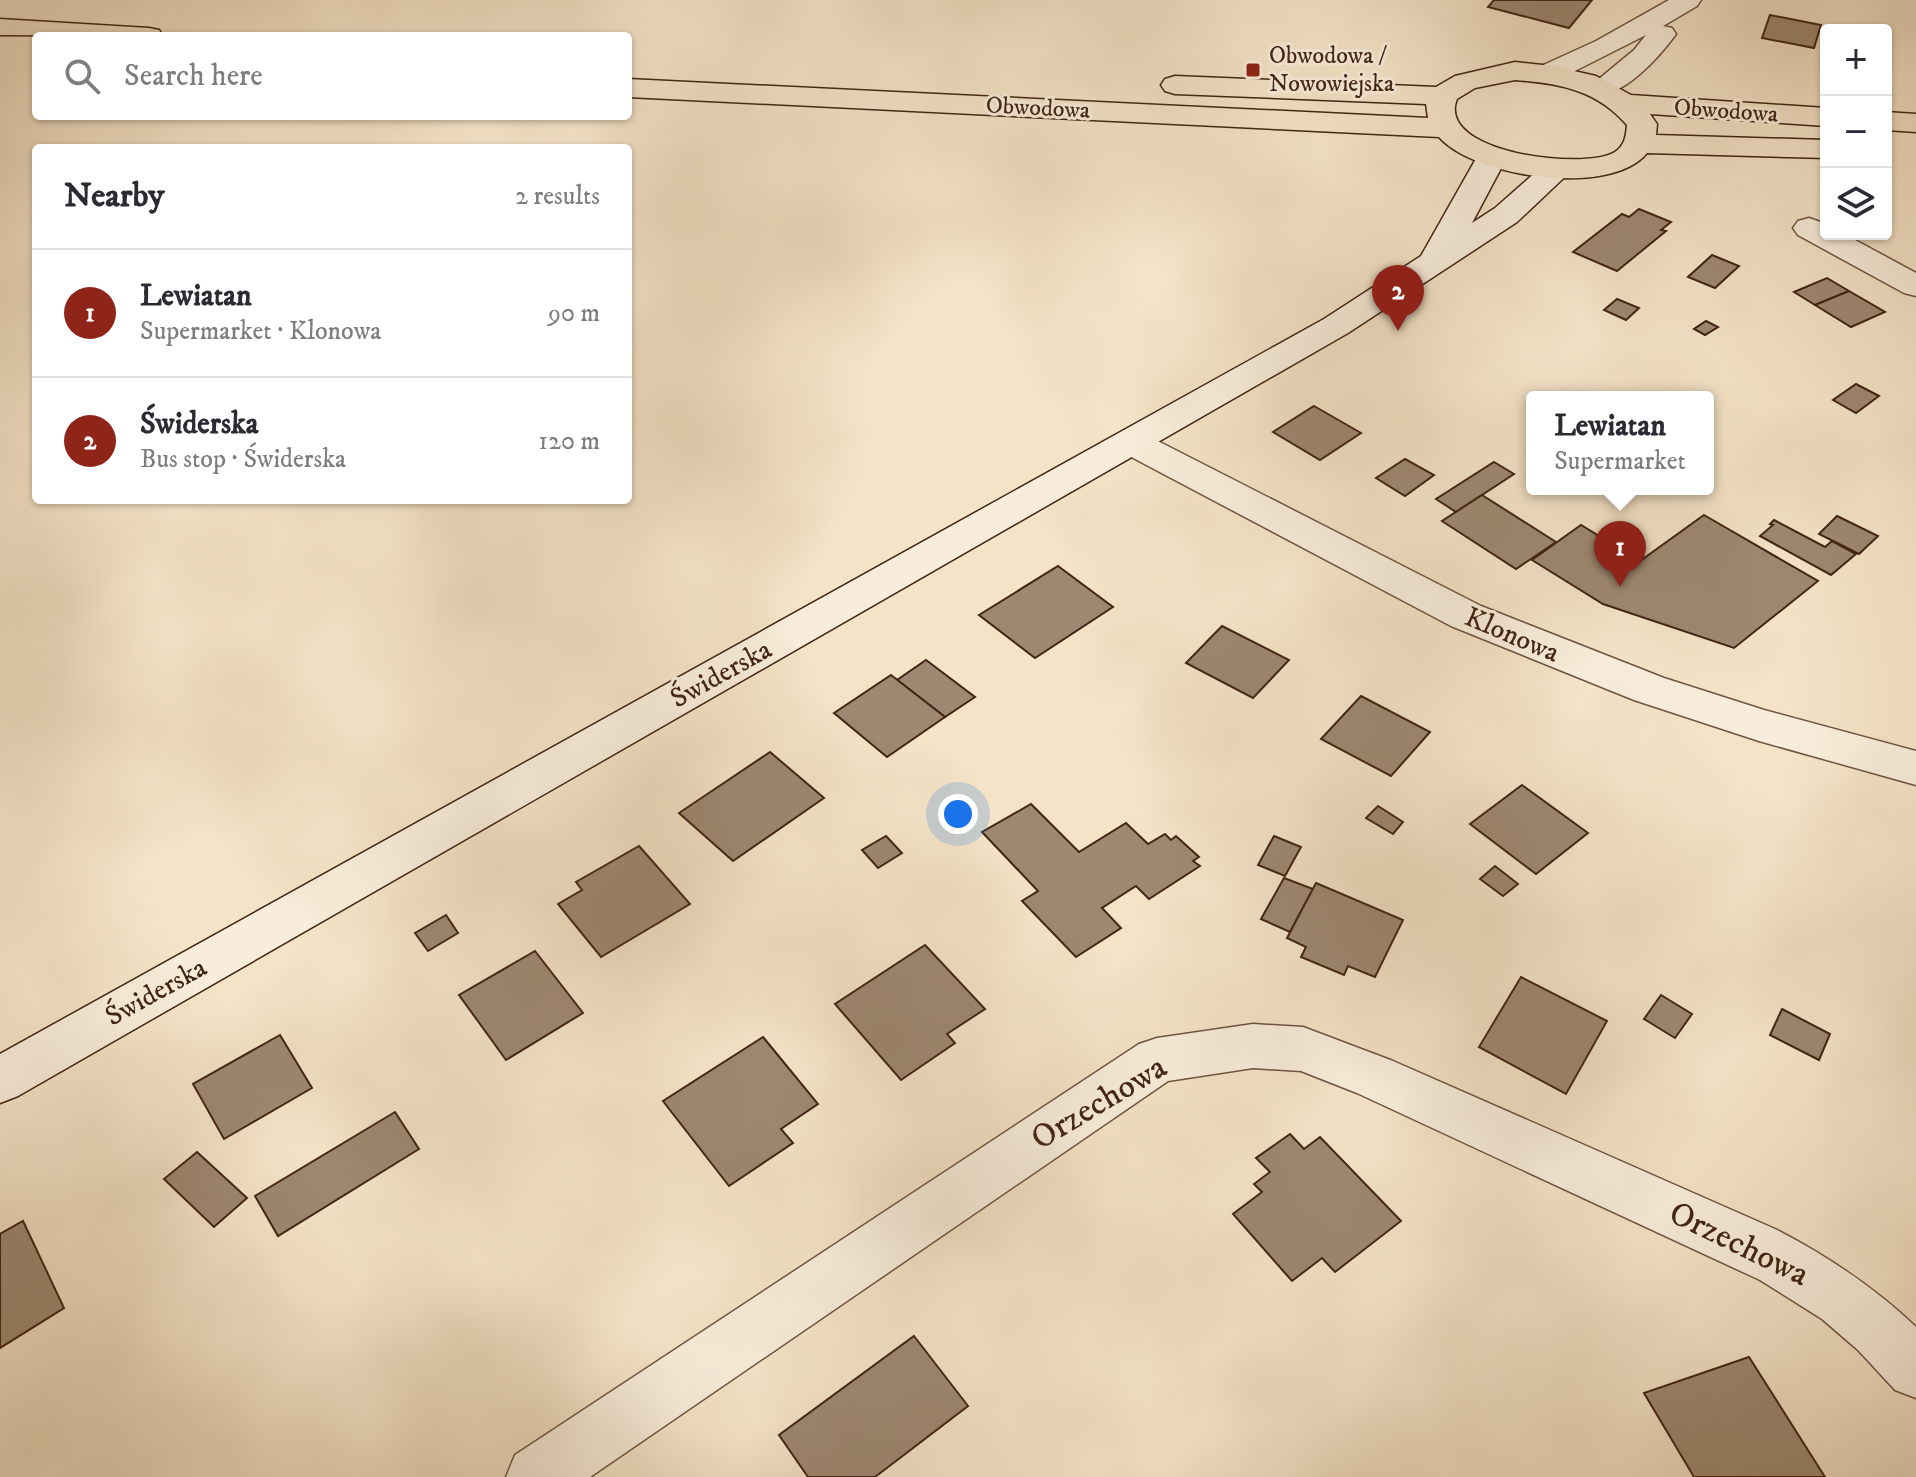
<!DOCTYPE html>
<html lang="en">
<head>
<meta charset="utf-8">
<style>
	body { margin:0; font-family:"IM FELL DW Pica",serif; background:#f7f7f7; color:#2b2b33 }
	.controls { position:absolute; right:24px; top:24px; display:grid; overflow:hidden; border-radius:8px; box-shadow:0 2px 6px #0004 }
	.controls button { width:72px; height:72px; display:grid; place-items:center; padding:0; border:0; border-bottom:2px solid #e1e1e2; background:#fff; color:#2b2b33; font:40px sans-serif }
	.you { position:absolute; left:958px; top:814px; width:28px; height:28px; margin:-20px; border:6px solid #fff; border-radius:50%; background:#1a73e8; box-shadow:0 0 0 12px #1a73e833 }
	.badge { display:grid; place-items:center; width:52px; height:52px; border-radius:50%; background:#8f2418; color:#fff; font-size:26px; font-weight:700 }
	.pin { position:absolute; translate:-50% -66px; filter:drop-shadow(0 2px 4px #0008) }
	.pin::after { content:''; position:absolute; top:42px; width:28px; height:24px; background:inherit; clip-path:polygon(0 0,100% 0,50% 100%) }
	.popup { position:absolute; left:1526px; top:391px; width:188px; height:104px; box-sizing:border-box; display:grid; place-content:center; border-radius:8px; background:#fff; filter:drop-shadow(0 2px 6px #0005); font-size:26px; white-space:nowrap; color:#7c7c81 }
	.popup b { font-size:30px; color:#2b2b33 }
	.popup::after { content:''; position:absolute; left:50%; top:100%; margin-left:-16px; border:16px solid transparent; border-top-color:#fff }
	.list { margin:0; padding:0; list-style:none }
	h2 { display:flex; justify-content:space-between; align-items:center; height:104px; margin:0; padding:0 32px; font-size:34px }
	h2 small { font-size:26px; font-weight:400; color:#7c7c81 }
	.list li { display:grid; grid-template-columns:52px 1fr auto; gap:24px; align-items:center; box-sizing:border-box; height:128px; padding:0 32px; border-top:2px solid #e1e1e2 }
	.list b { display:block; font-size:30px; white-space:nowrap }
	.list p { margin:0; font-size:26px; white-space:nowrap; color:#7c7c81 }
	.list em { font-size:26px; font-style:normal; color:#7c7c81 }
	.icon { flex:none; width:44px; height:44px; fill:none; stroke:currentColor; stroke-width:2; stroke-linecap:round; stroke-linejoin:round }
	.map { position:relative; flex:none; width:1916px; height:1477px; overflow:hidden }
	.search { position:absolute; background:#fff; box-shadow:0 2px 6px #0004; left:32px; top:32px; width:600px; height:88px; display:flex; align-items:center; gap:20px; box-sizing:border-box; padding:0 28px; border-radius:8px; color:#7c7c81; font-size:30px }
	.panel { position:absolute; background:#fff; box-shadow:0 2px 6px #0004; left:32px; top:144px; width:600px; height:360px; border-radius:8px }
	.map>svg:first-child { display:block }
	.building { fill:#9e8871; stroke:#412514; stroke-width:2 }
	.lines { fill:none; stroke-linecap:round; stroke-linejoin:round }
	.street-casing { stroke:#6e5441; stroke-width:3 }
	.secondary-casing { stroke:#412514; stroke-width:3 }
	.primary-casing { stroke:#412514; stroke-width:3 }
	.street { fill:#f8eddb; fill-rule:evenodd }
	.secondary { fill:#f8eddb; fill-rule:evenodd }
	.primary { fill:#f4e3c7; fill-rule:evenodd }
	.poi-dot { fill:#8f2418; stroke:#f8eddb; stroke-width:3 }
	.labels { text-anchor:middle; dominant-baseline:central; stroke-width:6; stroke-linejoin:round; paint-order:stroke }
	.far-poi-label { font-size:24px; fill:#412514; stroke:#f8eddb; text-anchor:start }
	.far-street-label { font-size:24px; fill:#412514; stroke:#f8eddb }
	.street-label { font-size:28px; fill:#412514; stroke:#f8eddb }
	.near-street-label { font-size:34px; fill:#412514; stroke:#f8eddb }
</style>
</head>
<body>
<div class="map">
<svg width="1916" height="1477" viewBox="0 0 1916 1477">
	<rect width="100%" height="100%" fill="#f4e3c7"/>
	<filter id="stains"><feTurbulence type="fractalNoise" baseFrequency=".0025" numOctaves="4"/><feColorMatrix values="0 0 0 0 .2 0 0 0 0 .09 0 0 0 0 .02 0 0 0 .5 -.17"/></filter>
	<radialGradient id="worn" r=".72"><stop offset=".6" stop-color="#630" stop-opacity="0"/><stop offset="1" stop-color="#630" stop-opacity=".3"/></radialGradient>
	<g class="building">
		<path d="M1494,0H1592L1569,28L1488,7Z"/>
		<path d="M1770,15L1821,25L1814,48L1762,38Z"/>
		<path d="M1639,209L1671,222L1661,230L1666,231L1617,271L1573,252L1622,214L1629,217Z"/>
		<path d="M1712,255L1739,266L1715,288L1688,277Z"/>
		<path d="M1827,278L1849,291L1815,305L1794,292Z"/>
		<path d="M1849,291L1885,312L1851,327L1815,305Z"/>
		<path d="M1617,299L1639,308L1626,320L1604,310Z"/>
		<path d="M1706,321L1718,327L1705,335L1694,329Z"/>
		<path d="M1856,384L1879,396L1856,413L1833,400Z"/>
		<path d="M1314,406L1361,433L1320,460L1273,432Z"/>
		<path d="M1405,459L1434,475L1405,496L1376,478Z"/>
		<path d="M1494,462L1514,474L1456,512L1436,499Z"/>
		<path d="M1482,495L1556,542L1516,569L1442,521Z"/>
		<path d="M1704,515L1818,581L1734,648L1603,604L1532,560L1581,525L1640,561Z"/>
		<path d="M1837,516L1878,536L1859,554L1819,534Z"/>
		<path d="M1774,520L1825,547L1832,541L1856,554L1831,575L1760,536L1773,525L1770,524Z"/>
		<path d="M1058,566L1113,607L1035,658L979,615Z"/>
		<path d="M1222,626L1289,660L1253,698L1186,663Z"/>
		<path d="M926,660L975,697L945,717L897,680Z"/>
		<path d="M891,675L945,717L887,757L834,713Z"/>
		<path d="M1361,696L1430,732L1391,776L1321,739Z"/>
		<path d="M770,752L824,798L733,861L679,813Z"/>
		<path d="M1522,785L1588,833L1536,874L1470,824Z"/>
		<path d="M1031,804L1079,852L1126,823L1148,844L1165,834L1171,840L1176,836L1199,857L1193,861L1200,866L1149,899L1136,886L1102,908L1121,928L1076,957L1022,901L1038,891L982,832Z"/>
		<path d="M1378,806L1403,822L1393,834L1366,818Z"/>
		<path d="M886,836L902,853L878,868L862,850Z"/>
		<path d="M1274,836L1301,847L1285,876L1258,865Z"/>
		<path d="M639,846L690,904L601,957L558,904L582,890L576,882Z"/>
		<path d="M1495,866L1518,884L1503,896L1480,879Z"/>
		<path d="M1284,878L1313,889L1290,932L1261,919Z"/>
		<path d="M1316,883L1403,920L1375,977L1348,966L1344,975L1301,957L1306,947L1287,938Z"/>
		<path d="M446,915L458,933L428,951L415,933Z"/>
		<path d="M925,945L985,1009L947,1034L955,1043L901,1080L835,1004Z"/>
		<path d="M535,951L583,1013L506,1060L459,995Z"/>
		<path d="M1521,977L1607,1021L1566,1094L1479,1047Z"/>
		<path d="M1661,995L1692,1014L1675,1038L1644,1019Z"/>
		<path d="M1782,1009L1830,1034L1819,1060L1770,1035Z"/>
		<path d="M280,1035L312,1088L224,1139L193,1084Z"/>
		<path d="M763,1037L818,1104L781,1129L793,1143L729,1186L663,1101Z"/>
		<path d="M395,1112L419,1149L278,1236L255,1196Z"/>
		<path d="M1290,1134L1304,1149L1320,1137L1401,1221L1335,1272L1322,1258L1292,1281L1233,1214L1262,1192L1254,1184L1270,1172L1256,1158Z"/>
		<path d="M197,1152L247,1198L214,1227L164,1179Z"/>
		<path d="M23,1221L64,1308L0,1348V1234Z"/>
		<path d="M914,1336L968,1406L875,1477H808L779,1435Z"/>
		<path d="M1749,1357L1825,1477H1694L1644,1393Z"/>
	</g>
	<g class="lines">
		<defs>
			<g id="street">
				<path d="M1669,0H1701L1697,6L1663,26L1672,28L1676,34C1660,56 1621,101 1592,94L1588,88L1634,50L1646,35L1559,79L1549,82L1539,79L1535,73L1539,67L1596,41Z"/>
				<path d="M1809,218L1826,224V234H1844L1916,273V296L1904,293L1798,235L1793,228L1798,221Z"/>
				<path d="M1133,431L1146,435L1481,606L1664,678L1764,710L1916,751V785L1759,741L1634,700L1451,626L1120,451L1114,443L1120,435Z"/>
				<path d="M1253,1024L1303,1027L1393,1061L1775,1229C1827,1256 1873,1286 1916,1327V1398L1895,1390L1858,1350L1822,1319L1760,1280L1357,1093L1301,1071L1253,1068L1168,1081L590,1477H506L515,1455L1139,1044L1157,1038Z"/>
			</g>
			<path id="secondary" d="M1492,148L1503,151L1507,157L1472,223L1495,208L1546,163L1557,161L1568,163L1572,170L1517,222L1348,333L18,1096L0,1103V1054L1324,319L1421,256L1477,157L1481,151Z"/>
			<g id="primary">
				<path d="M0,19L149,28L159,30L163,36L0,35Z"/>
				<path d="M1515,62L1552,66L1596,76L1631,95L1826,108V126L1650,114L1657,124L1656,135L1826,140V158L1647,153C1610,198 1474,177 1439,137L628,97V79L1428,118L1426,104L1175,94L1165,91L1161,85L1165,79L1175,76L1436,87L1455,76ZM1515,80C1559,83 1597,90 1627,125C1626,136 1625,145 1615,152C1584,171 1435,153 1457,99L1475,88Z"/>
				<path d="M1886,112L1916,114V132L1886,130Z"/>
			</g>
		</defs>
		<use href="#street" class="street-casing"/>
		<use href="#secondary" class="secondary-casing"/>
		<use href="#primary" class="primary-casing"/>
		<use href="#street" class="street"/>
		<use href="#secondary" class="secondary"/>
		<use href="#primary" class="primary"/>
	</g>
	<rect class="poi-dot" x="1245" y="62" width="16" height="16" rx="4"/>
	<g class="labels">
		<g class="far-poi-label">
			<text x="1269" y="56">Obwodowa /<tspan x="1269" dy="28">Nowowiejska</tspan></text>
		</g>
		<g class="far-street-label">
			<text transform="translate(1038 108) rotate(3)">Obwodowa</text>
			<text transform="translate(1726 111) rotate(4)">Obwodowa</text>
		</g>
		<g class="street-label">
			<text transform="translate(1512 635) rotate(23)">Klonowa</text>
			<text transform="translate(721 674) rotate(-29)">Świderska</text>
			<text transform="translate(156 992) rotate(-29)">Świderska</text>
		</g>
		<g class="near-street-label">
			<text transform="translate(1099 1103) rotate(-31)">Orzechowa</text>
			<text transform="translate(1739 1244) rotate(26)">Orzechowa</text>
		</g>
	</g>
	<rect width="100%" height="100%" filter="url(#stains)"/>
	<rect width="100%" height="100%" fill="url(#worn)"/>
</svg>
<div class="controls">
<button>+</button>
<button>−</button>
<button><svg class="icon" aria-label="layers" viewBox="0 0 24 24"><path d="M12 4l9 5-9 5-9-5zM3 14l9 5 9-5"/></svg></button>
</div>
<div class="you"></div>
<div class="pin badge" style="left:1620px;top:587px">1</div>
<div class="popup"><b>Lewiatan</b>Supermarket</div>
<div class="pin badge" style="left:1398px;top:331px">2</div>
<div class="search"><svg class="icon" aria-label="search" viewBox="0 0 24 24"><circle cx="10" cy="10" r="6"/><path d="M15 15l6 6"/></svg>Search here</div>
<section class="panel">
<h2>Nearby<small>2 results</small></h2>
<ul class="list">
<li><span class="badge">1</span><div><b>Lewiatan</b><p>Supermarket · Klonowa</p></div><em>90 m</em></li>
<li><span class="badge">2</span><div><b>Świderska</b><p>Bus stop · Świderska</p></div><em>120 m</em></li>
</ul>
</section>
</div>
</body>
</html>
